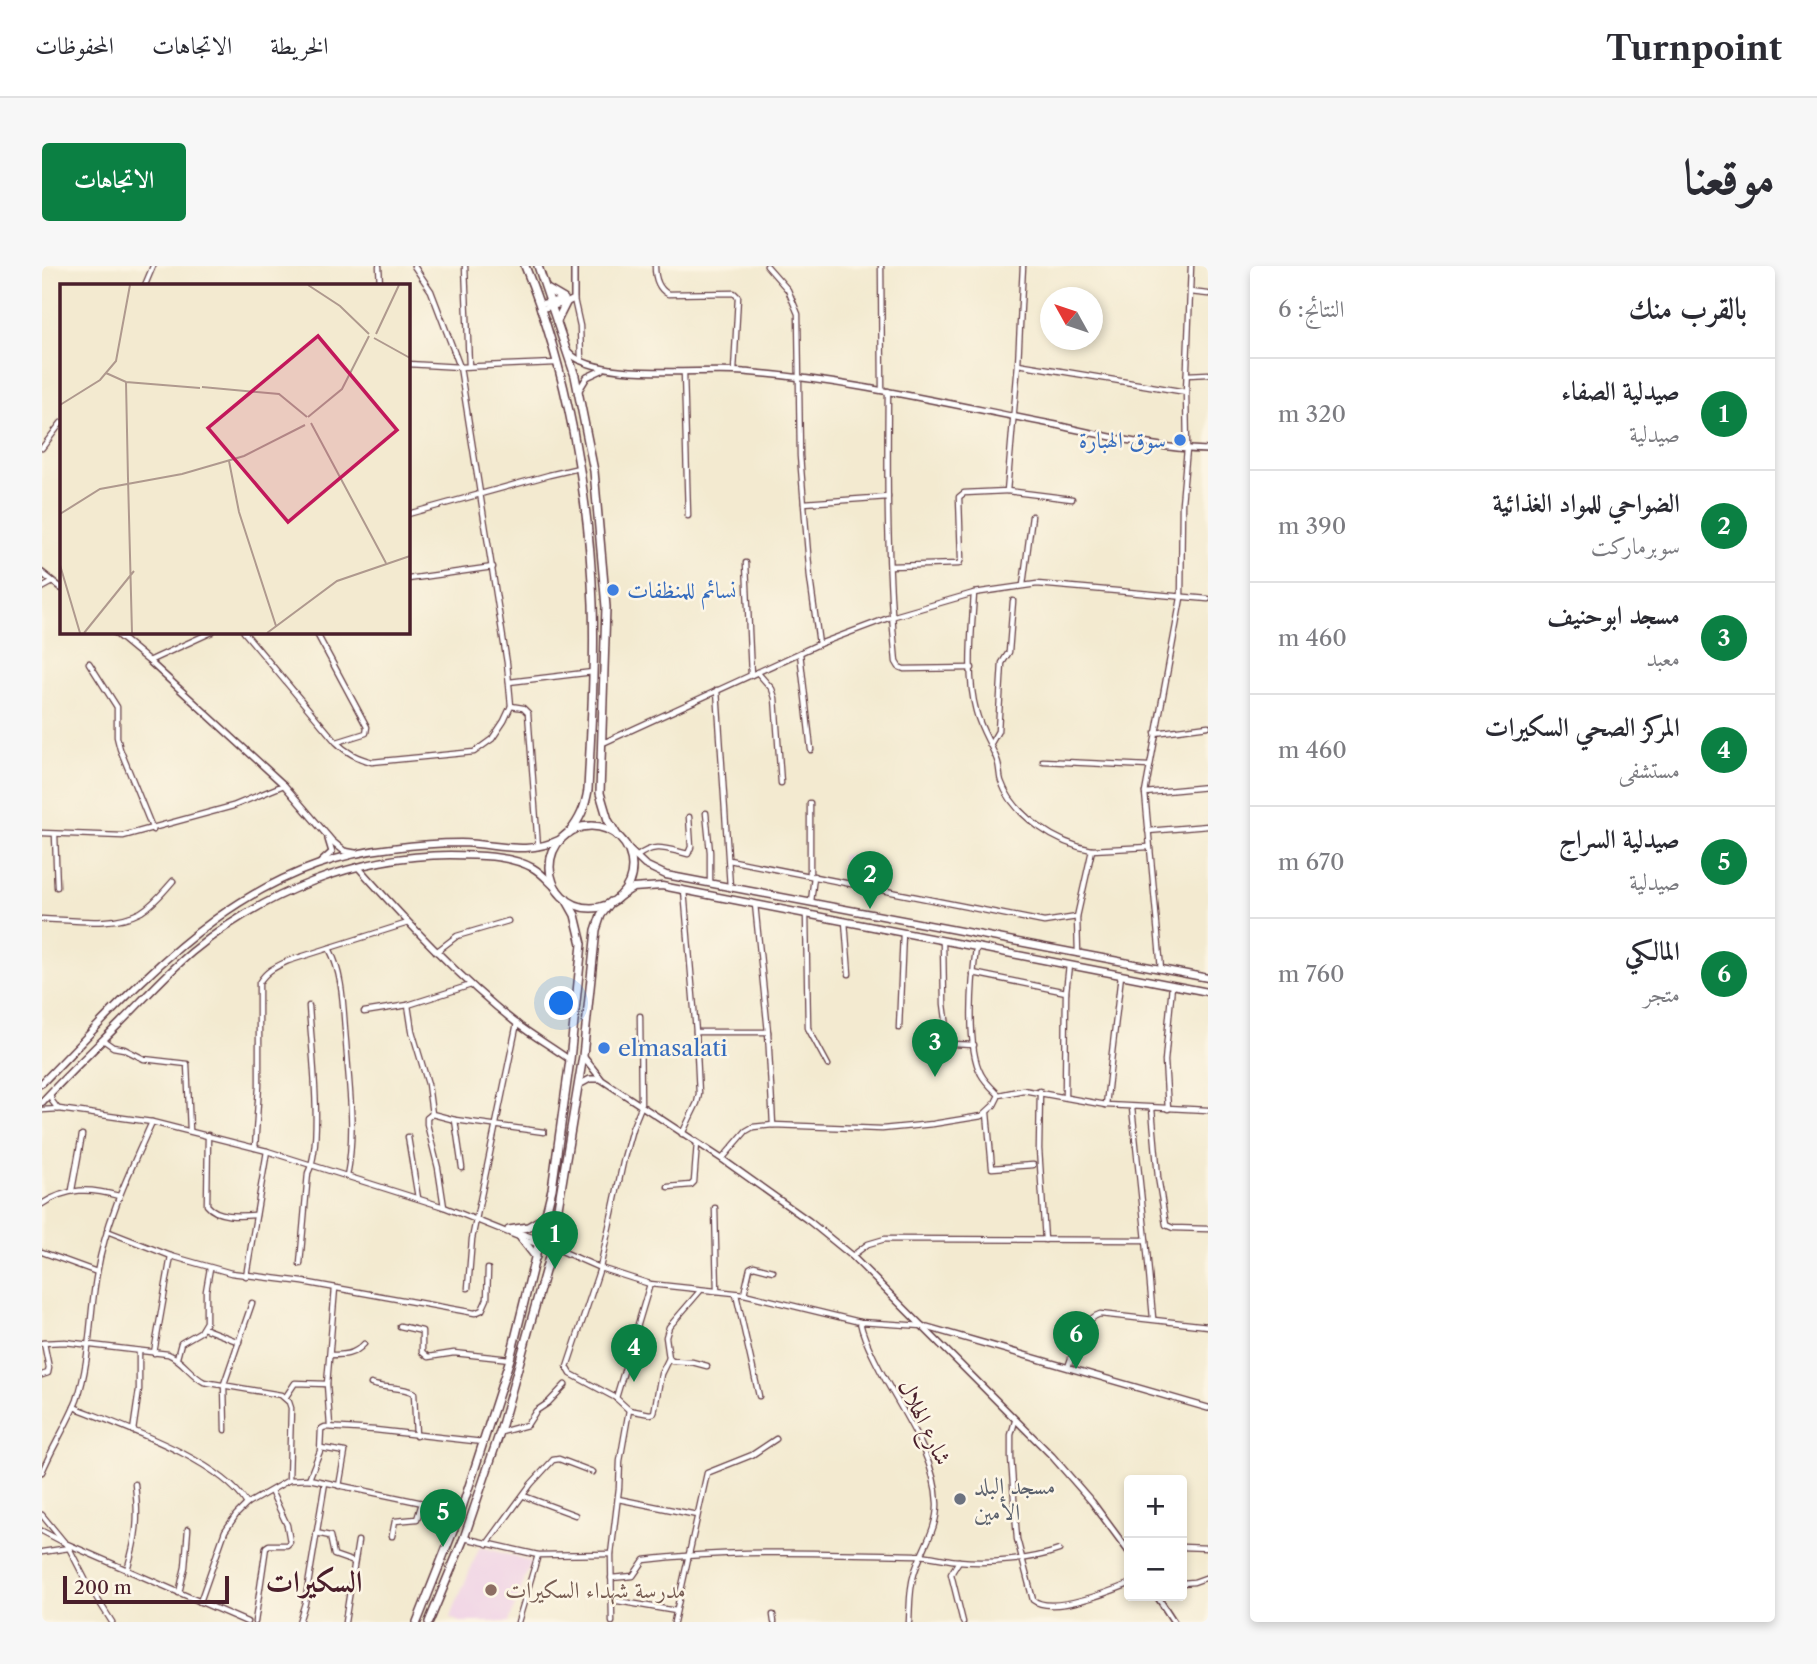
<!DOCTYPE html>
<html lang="ar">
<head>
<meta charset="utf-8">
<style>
	body { margin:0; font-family:"Libre Caslon Text",Amiri,serif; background:#f7f7f7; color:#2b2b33; direction:rtl }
	.controls { position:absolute; right:21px; bottom:21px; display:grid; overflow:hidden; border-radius:7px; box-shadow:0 4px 10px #0003 }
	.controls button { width:63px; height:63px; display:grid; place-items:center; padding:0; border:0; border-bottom:2px solid #e1e1e2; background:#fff; color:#2b2b33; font:35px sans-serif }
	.compass { position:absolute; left:998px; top:21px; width:63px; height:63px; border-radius:50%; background:#fff; box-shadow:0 4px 10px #0003; rotate:310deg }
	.scale { position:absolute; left:21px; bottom:18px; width:166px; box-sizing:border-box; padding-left:7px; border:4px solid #4a1f2b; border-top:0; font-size:19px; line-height:24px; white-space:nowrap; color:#4a1f2b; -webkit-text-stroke:5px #fcf5e5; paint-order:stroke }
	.you { position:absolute; left:520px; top:738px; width:24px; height:24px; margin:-18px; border:5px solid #fff; border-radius:50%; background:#1a73e8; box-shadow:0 0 0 10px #1a73e833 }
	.badge { display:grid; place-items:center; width:46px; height:46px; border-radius:50%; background:#0b8043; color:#fff; font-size:23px; font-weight:700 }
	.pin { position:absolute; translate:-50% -58px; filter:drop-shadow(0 2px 4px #0008) }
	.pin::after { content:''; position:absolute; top:37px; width:24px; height:21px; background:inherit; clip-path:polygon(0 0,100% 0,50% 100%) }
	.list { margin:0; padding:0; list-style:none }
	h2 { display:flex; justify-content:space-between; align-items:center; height:91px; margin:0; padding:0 28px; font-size:30px }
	h2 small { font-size:23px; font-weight:400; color:#7c7c81 }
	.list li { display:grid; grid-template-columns:46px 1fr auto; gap:21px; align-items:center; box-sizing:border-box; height:112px; padding:0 28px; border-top:2px solid #e1e1e2 }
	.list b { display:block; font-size:26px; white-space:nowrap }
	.list p { margin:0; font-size:23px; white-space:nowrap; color:#7c7c81 }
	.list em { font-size:23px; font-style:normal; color:#7c7c81 }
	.map { position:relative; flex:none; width:1166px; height:1356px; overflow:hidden; direction:ltr; border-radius:7px }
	header { display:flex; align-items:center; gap:42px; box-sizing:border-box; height:98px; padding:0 35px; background:#fff; border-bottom:2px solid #e1e1e2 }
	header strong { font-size:33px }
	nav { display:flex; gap:38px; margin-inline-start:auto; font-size:24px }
	.intro { display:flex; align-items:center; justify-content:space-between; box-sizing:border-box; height:168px; padding:0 42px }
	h1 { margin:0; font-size:49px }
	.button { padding:18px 32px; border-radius:7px; background:#0b8043; color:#fff; font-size:24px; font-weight:700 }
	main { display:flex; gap:42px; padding:0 42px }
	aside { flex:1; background:#fff; border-radius:7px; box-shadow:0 4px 10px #0003 }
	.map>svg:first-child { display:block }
	.built { fill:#efd0e6 }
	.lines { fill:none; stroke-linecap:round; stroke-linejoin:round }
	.minor-casing { stroke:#633d44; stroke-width:7 }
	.tertiary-casing { stroke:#633d44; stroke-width:8 }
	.secondary-casing { stroke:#633d44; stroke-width:9 }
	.primary-casing { stroke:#633d44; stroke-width:10 }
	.minor { stroke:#fff; stroke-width:4.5 }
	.tertiary { stroke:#fff; stroke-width:5 }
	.secondary { stroke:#fff; stroke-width:6 }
	.primary { stroke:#fff; stroke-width:7 }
	.shop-dot { fill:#3f7fe0; stroke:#fcf5e5; stroke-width:2.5 }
	.worship-dot { fill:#6b7280; stroke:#fcf5e5; stroke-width:2.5 }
	.education-dot { fill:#8d6e63; stroke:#fcf5e5; stroke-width:2.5 }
	.labels { text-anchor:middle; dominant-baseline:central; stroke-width:5; stroke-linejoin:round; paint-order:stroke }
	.shop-label { font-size:23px; fill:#366cbe; stroke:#fcf5e5; text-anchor:start }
	.street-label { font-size:23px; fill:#4a1f2b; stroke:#fcf5e5 }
	.worship-label { font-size:23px; fill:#5b616d; stroke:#fcf5e5; text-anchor:start }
	.education-label { font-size:23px; fill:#785e54; stroke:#fcf5e5; text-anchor:start }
	.district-label { font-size:30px; font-weight:bold; fill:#4a1f2b; stroke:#fcf5e5 }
	.inset-road { fill:none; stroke:#af998e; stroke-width:2 }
	.view { fill:#c2185b; fill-opacity:0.15; stroke:#c2185b; stroke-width:3.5 }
	.inset-edge { fill:none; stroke:#4a1f2b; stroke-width:3.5 }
</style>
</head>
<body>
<header>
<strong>Turnpoint</strong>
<nav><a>الخريطة</a><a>الاتجاهات</a><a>المحفوظات</a></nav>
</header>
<div class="intro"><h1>موقعنا</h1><a class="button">الاتجاهات</a></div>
<main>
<aside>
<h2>بالقرب منك<small>النتائج: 6</small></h2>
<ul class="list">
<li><span class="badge">1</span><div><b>صيدلية الصفاء</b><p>صيدلية</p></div><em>320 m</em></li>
<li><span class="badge">2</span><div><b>الضواحي للمواد الغذائية</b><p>سوبرماركت</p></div><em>390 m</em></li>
<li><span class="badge">3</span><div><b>مسجد ابوحنيف</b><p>معبد</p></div><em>460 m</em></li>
<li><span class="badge">4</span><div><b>المركز الصحي السكيرات</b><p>مستشفى</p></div><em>460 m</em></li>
<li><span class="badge">5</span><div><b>صيدلية السراج</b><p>صيدلية</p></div><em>670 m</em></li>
<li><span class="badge">6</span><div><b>المالكي</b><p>متجر</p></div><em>760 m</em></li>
</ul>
</aside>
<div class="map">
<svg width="1166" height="1356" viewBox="0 0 1166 1356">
	<rect width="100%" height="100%" fill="#fcf5e5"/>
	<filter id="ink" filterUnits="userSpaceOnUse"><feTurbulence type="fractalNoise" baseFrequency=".0143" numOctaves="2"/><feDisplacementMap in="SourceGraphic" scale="14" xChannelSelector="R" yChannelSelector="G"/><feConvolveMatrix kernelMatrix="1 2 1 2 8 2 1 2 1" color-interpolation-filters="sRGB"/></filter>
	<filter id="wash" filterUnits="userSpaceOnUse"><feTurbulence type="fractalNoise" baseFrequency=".00686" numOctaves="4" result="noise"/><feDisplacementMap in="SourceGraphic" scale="28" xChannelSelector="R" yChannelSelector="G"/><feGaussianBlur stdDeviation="1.57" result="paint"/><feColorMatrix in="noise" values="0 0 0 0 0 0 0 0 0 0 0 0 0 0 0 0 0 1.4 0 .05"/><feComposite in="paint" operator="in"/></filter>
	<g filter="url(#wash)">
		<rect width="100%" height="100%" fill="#f3ead0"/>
		<g class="built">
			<path d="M800,589H815L814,614L802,612L799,609Z"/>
			<path d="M438,1280L489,1296L467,1356H418L408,1352Z"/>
		</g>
	</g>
	<g filter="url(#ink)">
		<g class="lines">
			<defs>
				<g id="minor">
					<path d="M337,0L338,19"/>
					<path d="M423,0L427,100"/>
					<path d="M613,0C613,11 615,22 626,28L692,27L696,31L692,105"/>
					<path d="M725,0L746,24L756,48L758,190L768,312L777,378"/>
					<path d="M839,0L840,124"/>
					<path d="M103,19L111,0"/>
					<path d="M1148,26L1166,28"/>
					<path d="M532,33L538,60L539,95"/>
					<path d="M366,98L418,101L514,97"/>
					<path d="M976,98L1144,126"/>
					<path d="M642,106L646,250"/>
					<path d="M1145,109L1166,108"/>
					<path d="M846,125C845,215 845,306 854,396L857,401L862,403L930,402"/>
					<path d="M0,182L19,157"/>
					<path d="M965,225L1030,233"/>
					<path d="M762,237L846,231"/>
					<path d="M366,248L507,209L537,202"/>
					<path d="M704,297L709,409"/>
					<path d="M848,300L917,298L919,293L917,231L922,227L965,225L976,98L981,0"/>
					<path d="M366,313L451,301"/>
					<path d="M981,319L990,250"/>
					<path d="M0,322L11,316"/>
					<path d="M932,327C930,365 924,408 934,445C938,462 949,478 955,494C958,501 957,509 959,515C971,550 1016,578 1050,584L1035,651L1036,688"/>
					<path d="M202,366L294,476C305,487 315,492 330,496L432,486L450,473L462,455L469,440L465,397L418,101L389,25L372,0"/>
					<path d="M274,366L325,461L324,467L295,476"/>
					<path d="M758,387L769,484"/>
					<path d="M107,395L170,366"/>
					<path d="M47,397L75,441V471L78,483L111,564"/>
					<path d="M715,406L730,423L733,432L739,517"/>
					<path d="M467,416L551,406"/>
					<path d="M675,424L688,621"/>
					<path d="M469,440L481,442L486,447L496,581"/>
					<path d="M1113,467L1166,460"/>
					<path d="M561,477L777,378L849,351L932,327L995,318L1166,333"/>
					<path d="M948,479L956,465L960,397L967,386L971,335"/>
					<path d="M1001,495L1107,500"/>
					<path d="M1103,527L1166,521"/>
					<path d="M664,547L668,586V617"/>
					<path d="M1106,565L1166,560"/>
					<path d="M0,567L81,570L191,540L242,519"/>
					<path d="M13,569L15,621"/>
					<path d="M1050,584L1107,581"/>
					<path d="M594,591C613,576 624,583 646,588L649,581L647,551"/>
					<path d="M687,594L1002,656L1035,651"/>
					<path d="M768,609V537"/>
					<path d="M642,624L654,766"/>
					<path d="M769,636L772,610"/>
					<path d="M713,638L726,766L731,859"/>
					<path d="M764,648L766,762L786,799"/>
					<path d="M0,653C31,654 71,661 99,646C112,638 121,626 131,615"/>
					<path d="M803,655L807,708"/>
					<path d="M901,675L902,738L907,776L911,778L932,779"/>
					<path d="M287,682C302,710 301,745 304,776C307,821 314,865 305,910"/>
					<path d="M934,682C930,713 924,781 939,808C943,816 951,823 957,829"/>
					<path d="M394,686L415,670L466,655"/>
					<path d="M1119,703L1103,527L1139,332L1140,237L1145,183L1144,126L1149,0"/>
					<path d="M931,707L1024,726L1023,831"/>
					<path d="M1024,726L1027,699"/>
					<path d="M366,739L370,765L386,818L390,848L413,854L502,866"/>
					<path d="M322,746L366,739L429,719"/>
					<path d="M857,762L861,667"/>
					<path d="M61,774L71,781L82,783L102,793L145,798L148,864"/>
					<path d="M998,825L997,883L1003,974"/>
					<path d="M8,827L10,835L16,843"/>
					<path d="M1064,839L1079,709"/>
					<path d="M1110,843L1116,911L1124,959L1131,962L1166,963"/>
					<path d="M1126,843L1123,795L1130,719"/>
					<path d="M0,844L17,843L110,856L225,885L402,941L497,979L515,983L558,1002L608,1018L702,1028L818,1056L881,1060"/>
					<path d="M945,847L950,902L991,899"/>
					<path d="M390,848L385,852V858L396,902L402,941"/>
					<path d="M413,854L420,902"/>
					<path d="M640,868L655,837L657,828L654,766H726"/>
					<path d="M166,869L165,939C175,952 199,950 214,949"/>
					<path d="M366,871L376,932"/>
					<path d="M213,882L217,820V717C224,705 233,701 246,695L366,657"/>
					<path d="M680,893L704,865L711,861L731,859L840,863L891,858L940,850L952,839L957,829L981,824L1064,839L1166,844"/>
					<path d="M626,921L649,919L652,916L655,877"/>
					<path d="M30,924L40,869"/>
					<path d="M0,938C26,921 48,922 77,930"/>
					<path d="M673,942L675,1025"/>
					<path d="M65,965L129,990L189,1007L261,1016L433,1047L440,1044L445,1033L446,1003"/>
					<path d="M471,965L509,977"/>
					<path d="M1104,974L1111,1052"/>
					<path d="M0,986L55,1006"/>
					<path d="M810,990L826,978L843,973L1104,974L1090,842"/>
					<path d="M258,998L266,907C282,877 269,778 267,740"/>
					<path d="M204,1010L225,885"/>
					<path d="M426,1022L430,973L475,757"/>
					<path d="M658,1025L627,1061L624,1071L627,1092L630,1095L650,1096L665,1100"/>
					<path d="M694,1028L717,1130"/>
					<path d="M702,1028L708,1002L712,1000L731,1005"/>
					<path d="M818,1056C821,1072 829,1086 836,1100C858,1143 893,1188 895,1237C896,1263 879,1284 872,1308C867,1324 868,1340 867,1356"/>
					<path d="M358,1060L380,1065V1086L386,1091L412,1087L468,1093"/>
					<path d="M161,1062L197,1076"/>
					<path d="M0,1077L23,1076L126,1088C141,1094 148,1109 162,1116L239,1129L247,1136L249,1142L247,1214"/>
					<path d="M112,1087L129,990"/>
					<path d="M288,1089C302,1089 312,1089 322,1078"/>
					<path d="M135,1092L139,1077L158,1066L164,1056V1025L168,1002"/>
					<path d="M1026,1101C1033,1083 1038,1054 1058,1048L1166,1060"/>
					<path d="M0,1109L6,1107L7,1102L2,1077"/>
					<path d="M329,1118C343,1123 360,1120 372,1127L374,1170"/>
					<path d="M243,1132L253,1117L285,1118"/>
					<path d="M574,1132L608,1018"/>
					<path d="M32,1141C79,1160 179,1194 205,1238"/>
					<path d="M587,1144L608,1148L612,1147L619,1108L627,1092"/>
					<path d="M973,1155L969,1169V1192L975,1273L991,1334C1010,1349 1067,1326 1087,1318"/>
					<path d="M288,1160L285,1118L293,1022"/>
					<path d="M183,1164L182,1118L210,1037"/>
					<path d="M91,1165L97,1124V1085"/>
					<path d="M459,1166L485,1159L494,1145L506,1137L523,1119"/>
					<path d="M279,1182L303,1186L297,1220"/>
					<path d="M0,1206C10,1182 25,1159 35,1134C49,1093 47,1049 55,1007C64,954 88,905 110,856"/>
					<path d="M267,1213L278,1185L279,1163L283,1161L333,1164L441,1176"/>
					<path d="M482,1230L533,1249"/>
					<path d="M576,1233L655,1249"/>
					<path d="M0,1249L27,1282L44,1315L70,1356"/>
					<path d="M0,1265L23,1277L205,1356"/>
					<path d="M274,1267L288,1270L292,1289L312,1296"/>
					<path d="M350,1270L353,1255L375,1253L380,1237"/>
					<path d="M422,1272L496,1289L569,1288"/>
					<path d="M445,1278L489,1218L511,1194L517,1193L551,1206"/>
					<path d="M1140,1281L1166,1282"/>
					<path d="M0,1286L27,1282"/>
					<path d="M917,1295L909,1308L921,1356"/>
					<path d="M85,1304C95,1270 97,1254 93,1218"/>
					<path d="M569,1312L591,1310L602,1294C692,1283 784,1287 874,1289C888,1289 903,1294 917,1295C947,1298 989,1294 1017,1284"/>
					<path d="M1140,1317L1152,1316L1166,1311"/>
					<path d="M137,1327L143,1301L146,1263"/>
					<path d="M570,1334L634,1345"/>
					<path d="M158,1336L183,1265L194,1249L205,1238L247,1214L267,1213L419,1245"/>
					<path d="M731,1349L732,1356"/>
					<path d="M213,1356L224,1281L227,1279H245L248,1276L245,1259L229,1225"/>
					<path d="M257,1356L263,1337L283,1217"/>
					<path d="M303,1356L316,1275"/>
					<path d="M476,1356L496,1289"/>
					<path d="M570,1356L569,1288L577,1222L578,1195L587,1144L574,1132L529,1108L525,1101L558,1002L582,892L590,863L599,841L598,750"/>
					<path d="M632,1356L665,1207L710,1189L734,1173"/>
				</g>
				<g id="tertiary">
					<path d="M497,38L522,33"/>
					<path d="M498,43L524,37L532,33V0"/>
					<path d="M527,86C552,116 662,102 702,106C806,114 907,138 1009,158C1061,169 1114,183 1166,184"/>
					<path d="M537,124L545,111L560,104"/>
					<path d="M0,307L19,322"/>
					<path d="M72,366L107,395L242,519L290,575L302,585L313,587"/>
					<path d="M279,596L290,586L286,573"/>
					<path d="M316,601C365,656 416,711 474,757C491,770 510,781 528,794"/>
					<path d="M541,790L560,814L680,893L767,955L810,990L1010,1190L1050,1236L1087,1286"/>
					<path d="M537,819L548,813H557"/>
					<path d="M885,1061L1166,1142"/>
					<path d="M1115,1330L1132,1356"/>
				</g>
				<g id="secondary">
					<path d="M586,583L603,599L624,609L1166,712"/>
					<path d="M577,631L591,622L620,620L1166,726"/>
					<path d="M0,817C101,714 196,598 350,582C373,579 397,577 419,577C457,578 483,590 519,573"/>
					<path d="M0,836C25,809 52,783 78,757C102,733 124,708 150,686C221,627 315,589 408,589C433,589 468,589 491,602C500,607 507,616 515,623"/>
				</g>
				<g id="primary">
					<path d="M483,0C525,103 547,227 551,338C553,400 549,462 546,524C543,542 538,553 527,567"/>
					<path d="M496,0L533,110L552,205L564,341L558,527L566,554L575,569"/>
					<path d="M505,23L522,33"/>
					<path d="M515,55L524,37"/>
					<circle cx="549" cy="601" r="41"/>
					<path d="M467,964L486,961L503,951"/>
					<path d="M479,972L494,991"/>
					<path d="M375,1356L419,1245L468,1093L510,923L528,794L540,678L533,649L524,633"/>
					<path d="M387,1356L422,1272L458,1166L509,984L541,790L554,664L559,649L569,636"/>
				</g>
			</defs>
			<use href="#minor" class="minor-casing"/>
			<use href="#tertiary" class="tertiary-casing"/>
			<use href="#secondary" class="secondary-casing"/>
			<use href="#primary" class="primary-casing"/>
			<use href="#minor" class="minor"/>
			<use href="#tertiary" class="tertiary"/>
			<use href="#secondary" class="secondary"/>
			<use href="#primary" class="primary"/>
		</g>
	</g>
	<g class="shop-dot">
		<circle cx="1138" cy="174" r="7"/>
		<circle cx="571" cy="324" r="7"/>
		<circle cx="562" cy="782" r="7"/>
	</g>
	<circle class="worship-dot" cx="918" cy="1233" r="7"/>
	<circle class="education-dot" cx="449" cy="1324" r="7"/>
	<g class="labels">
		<g class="shop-label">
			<text x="1124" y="174" text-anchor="end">سوق الهبارة</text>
			<text x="585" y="324">نسائم للمنظفات</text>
			<text x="576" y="782">elmasalati</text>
		</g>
		<g class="street-label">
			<text transform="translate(883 1156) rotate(64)">شارع الهلال</text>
		</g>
		<g class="worship-label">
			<text x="932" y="1220">مسجد البلد<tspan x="932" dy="26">الأمين</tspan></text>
		</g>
		<g class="education-label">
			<text x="463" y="1324">مدرسة شهداء السكيرات</text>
		</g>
		<g class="district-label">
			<text x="272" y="1315">السكيرات</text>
		</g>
	</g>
	<g transform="translate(18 18)">
		<rect width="350" height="350" fill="#f3ead0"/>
		<path class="inset-road" d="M248,1L280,22L309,50M316,50L339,1M314,54L350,74M46,89L66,98L140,104M66,98L68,195M142,103L219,110L247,133M0,121L40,96L56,77L70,1M248,133L282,105L309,52M251,139L326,279M169,177L179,228L216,342M68,194L72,349M0,230L40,205L122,190L184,172L245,141M0,281L20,349M24,349L74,287M207,349L277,297L350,272"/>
		<path class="view" d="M258,52L337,146L228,238L148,144Z"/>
		<rect width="350" height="350" class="inset-edge"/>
	</g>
</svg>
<div class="controls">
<button>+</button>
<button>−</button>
</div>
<svg class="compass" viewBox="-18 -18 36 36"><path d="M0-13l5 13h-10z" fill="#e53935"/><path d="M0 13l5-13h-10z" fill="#7c7c81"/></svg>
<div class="scale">200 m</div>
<div class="you"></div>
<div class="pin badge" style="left:513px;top:1003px">1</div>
<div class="pin badge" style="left:828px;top:643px">2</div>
<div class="pin badge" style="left:893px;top:811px">3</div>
<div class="pin badge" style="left:592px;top:1116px">4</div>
<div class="pin badge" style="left:401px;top:1281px">5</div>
<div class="pin badge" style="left:1034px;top:1103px">6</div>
</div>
</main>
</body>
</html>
